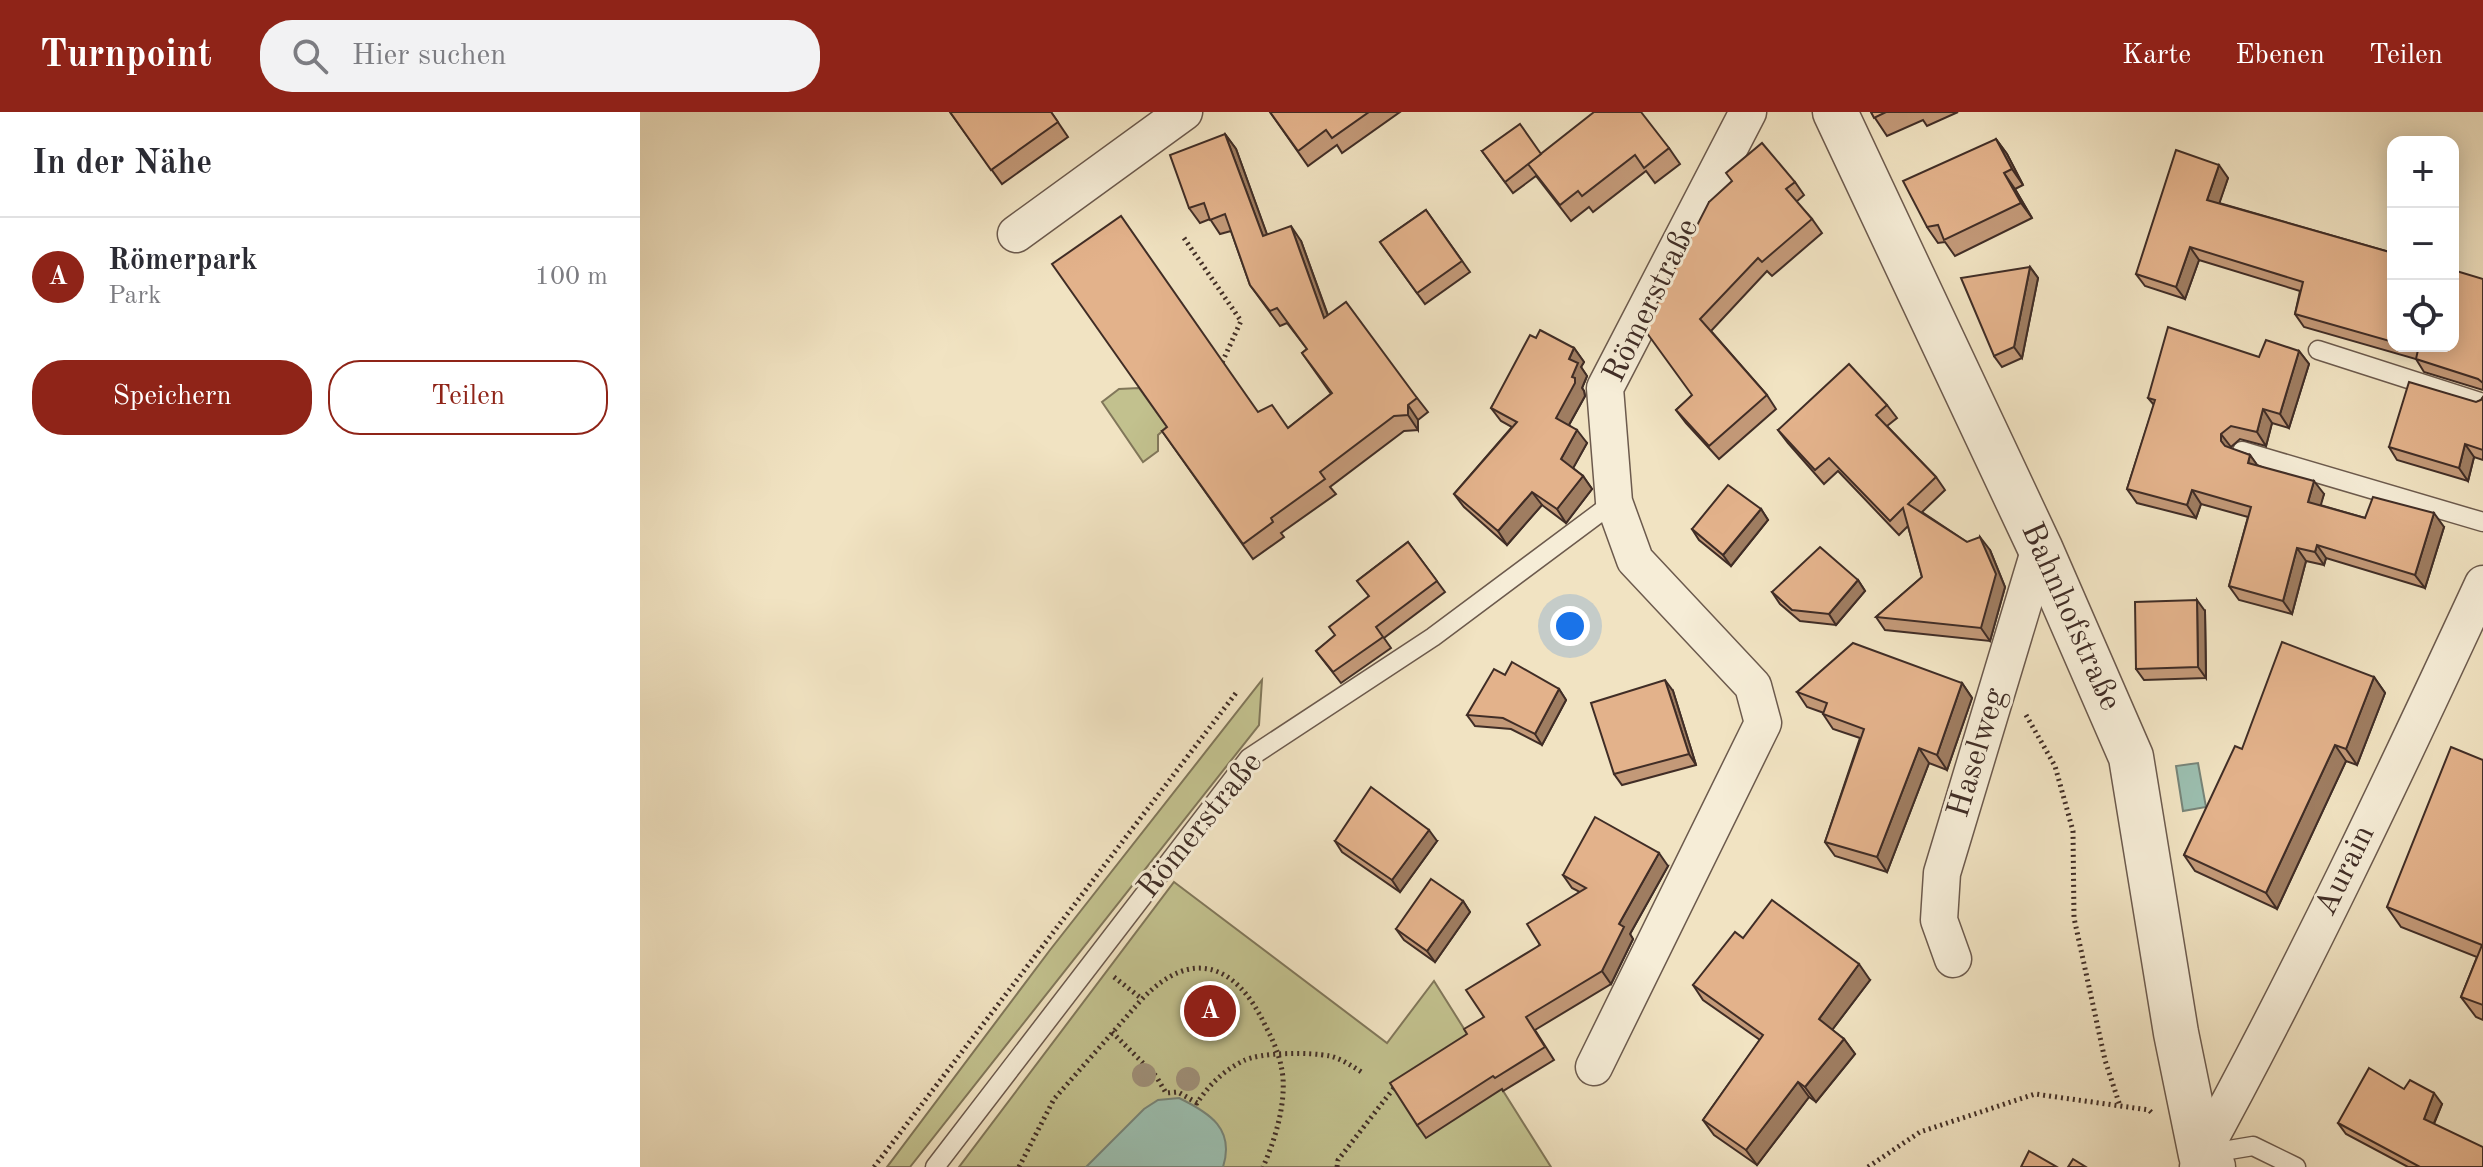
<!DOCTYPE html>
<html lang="de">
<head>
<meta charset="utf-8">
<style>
	body { margin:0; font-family:"Old Standard TT",serif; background:#f2f2f3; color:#2b2b33 }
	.controls { position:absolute; right:24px; top:24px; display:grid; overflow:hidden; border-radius:16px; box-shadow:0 4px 20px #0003 }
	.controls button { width:72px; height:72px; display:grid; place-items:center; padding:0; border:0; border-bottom:2px solid #e1e1e2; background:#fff; color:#2b2b33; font:40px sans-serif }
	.you { position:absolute; left:930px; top:514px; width:28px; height:28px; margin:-20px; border:6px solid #fff; border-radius:50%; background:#1a73e8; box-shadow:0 0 0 12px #1a73e833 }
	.badge { display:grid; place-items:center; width:52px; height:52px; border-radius:50%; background:#8f2418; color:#fff; font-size:26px; font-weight:700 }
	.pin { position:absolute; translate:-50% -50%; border:4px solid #fff; box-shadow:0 2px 8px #0006 }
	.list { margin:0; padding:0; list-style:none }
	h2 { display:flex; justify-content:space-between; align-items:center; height:104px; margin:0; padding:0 32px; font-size:34px }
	h2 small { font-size:26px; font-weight:400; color:#7c7c81 }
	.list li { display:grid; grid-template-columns:52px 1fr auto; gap:24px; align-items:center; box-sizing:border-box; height:120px; padding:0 32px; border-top:2px solid #e1e1e2 }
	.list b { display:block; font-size:30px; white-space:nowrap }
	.list p { margin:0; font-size:26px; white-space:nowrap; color:#7c7c81 }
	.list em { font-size:26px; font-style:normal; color:#7c7c81 }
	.actions { display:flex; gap:16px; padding:24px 32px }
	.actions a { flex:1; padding:18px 0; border:2px solid #8f2418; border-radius:32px; text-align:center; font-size:28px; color:#8f2418 }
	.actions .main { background:#8f2418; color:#fff }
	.icon { flex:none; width:44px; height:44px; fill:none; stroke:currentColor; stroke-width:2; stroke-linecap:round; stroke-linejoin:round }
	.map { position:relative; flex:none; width:1843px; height:1055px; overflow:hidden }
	header { display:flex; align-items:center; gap:48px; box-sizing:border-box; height:112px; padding:0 40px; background:#8f2418; color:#fff }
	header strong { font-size:38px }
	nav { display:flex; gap:44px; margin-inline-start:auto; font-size:28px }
	.search { width:560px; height:72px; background:#f2f2f3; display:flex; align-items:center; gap:20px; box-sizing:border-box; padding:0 28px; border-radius:32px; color:#7c7c81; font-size:30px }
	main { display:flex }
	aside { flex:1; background:#fff }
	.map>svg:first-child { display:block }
	.green { fill:#c2c18e; stroke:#81775a; stroke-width:2 }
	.water { fill:#9bbeaf; stroke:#778478; stroke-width:2 }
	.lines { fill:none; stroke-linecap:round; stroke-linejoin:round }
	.service-casing { stroke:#6c5a4d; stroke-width:21 }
	.minor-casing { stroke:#6c5a4d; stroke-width:39 }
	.tertiary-casing { stroke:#6c5a4d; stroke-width:47 }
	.path { stroke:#402d26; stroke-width:5; stroke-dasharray:2 4; stroke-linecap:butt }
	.service { stroke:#f6edd7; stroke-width:18 }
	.minor { stroke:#f6edd7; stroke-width:36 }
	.tertiary { stroke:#f6edd7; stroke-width:44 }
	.tree { fill:#9e8f78 }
	.wall { fill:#c39978; stroke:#402d26; stroke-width:2 }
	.shaded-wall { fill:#9f7d61; stroke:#402d26; stroke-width:2 }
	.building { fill:#e3b28b; stroke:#402d26; stroke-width:2 }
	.labels { text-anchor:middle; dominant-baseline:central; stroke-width:6; stroke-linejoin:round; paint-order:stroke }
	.street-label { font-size:32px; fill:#402d26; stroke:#f6edd7 }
</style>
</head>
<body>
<header>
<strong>Turnpoint</strong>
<div class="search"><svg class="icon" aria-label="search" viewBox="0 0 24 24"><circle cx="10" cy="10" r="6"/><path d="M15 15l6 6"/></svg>Hier suchen</div>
<nav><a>Karte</a><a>Ebenen</a><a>Teilen</a></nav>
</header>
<main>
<aside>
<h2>In der Nähe<small></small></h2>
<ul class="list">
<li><span class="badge">A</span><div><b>Römerpark</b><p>Park</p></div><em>100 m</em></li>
</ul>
<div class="actions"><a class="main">Speichern</a><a>Teilen</a></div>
</aside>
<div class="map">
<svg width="1843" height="1055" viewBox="0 0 1843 1055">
	<rect width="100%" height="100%" fill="#f1e3c2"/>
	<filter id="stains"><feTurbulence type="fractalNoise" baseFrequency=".0025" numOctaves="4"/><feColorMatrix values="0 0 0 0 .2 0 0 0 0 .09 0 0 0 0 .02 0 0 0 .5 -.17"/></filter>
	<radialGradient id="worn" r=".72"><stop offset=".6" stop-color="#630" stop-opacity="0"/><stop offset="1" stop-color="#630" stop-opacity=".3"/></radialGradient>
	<g class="green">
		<path d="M499,276L527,315L518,323V339L503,350L462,290L479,277Z"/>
		<path d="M622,568L619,613L270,1055H247L410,838Z"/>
		<path d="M534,770L747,931L794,869L911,1055H319Z"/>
	</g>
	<g class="water">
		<path d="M1558,651L1566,695L1543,699L1536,654Z"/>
		<path d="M539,986C570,1001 595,1017 583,1055H446L504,997L518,988Z"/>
	</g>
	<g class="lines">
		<defs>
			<g id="service">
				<path d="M1678,238L1843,291"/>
				<path d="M1602,339L1843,410"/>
				<path d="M1565,1042L1613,1034L1656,1055"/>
				<path d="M295,1055L609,646L793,525L974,390"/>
			</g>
			<g id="minor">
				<path d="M376,122L544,0"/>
				<path d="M1313,847L1299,808L1302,761L1400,436"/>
				<path d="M954,955L1123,611L1113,574L995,448L974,390L965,276L1108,0"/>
				<path d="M1558,1055L1561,1043C1663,857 1754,664 1843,472"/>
			</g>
			<path id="tertiary" d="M1195,0L1400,436L1491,645L1536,921L1561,1043L1573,1055"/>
		</defs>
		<use href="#service" class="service-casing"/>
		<use href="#minor" class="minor-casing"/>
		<use href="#tertiary" class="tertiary-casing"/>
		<g class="path">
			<path d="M544,126L601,209L580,255"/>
			<path d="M1386,603L1415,654L1433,719L1434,806L1465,948L1480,994"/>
			<path d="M474,865L502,887"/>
			<path d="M472,920L516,964L526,981L538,980L557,991C569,973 583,959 603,949C620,940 670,940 690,944C702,947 712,954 723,961"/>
			<path d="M234,1055L596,581"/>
			<path d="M379,1055L414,987L502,887C552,835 596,852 625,913C634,930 641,946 643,966C645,995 635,1028 623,1055"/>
			<path d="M697,1055L698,1048L757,972"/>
			<path d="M1228,1055L1280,1020L1395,982L1509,998L1512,1001"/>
		</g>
		<use href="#service" class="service"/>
		<use href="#minor" class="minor"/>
		<use href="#tertiary" class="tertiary"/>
	</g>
	<g class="tree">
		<circle cx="504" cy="963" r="12"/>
		<circle cx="548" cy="967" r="12"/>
	</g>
	<g class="wall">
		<path d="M310,0H411L428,25L362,72Z"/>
		<path d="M630,0H760L702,41L697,33L668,54Z"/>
		<path d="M1231,0H1318L1287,14L1283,8L1247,24Z"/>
		<path d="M585,22L596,37L627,123L661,129L688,203L777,286L788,300L778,308V318L764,319L690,375L696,382L641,421L644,425L613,447L522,319L618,300L648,316L691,282L662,241L667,237L647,211L640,214L610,173L591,119L580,122L570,107L560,111L549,96Z"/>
		<path d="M1356,27L1367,42L1383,73L1375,77L1392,106L1315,144L1305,130L1298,131L1287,115Z"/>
		<path d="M1029,36L1040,52L1015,71L1006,59L953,100L949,95L931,109L896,64L873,81L842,39L901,42Z"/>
		<path d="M1588,66L1579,91L1753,141V234H1813L1843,167V278L1784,260L1776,247L1664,215L1655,202L1660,179L1559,148L1545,187L1505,174L1496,162Z"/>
		<path d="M1155,70L1164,83L1156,90L1172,107L1182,121L1132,164L1127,159L1071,219L1127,283L1136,297L1079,347L1046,311L1036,298L1052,284L1069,90Z"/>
		<path d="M786,98L830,160L785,192L740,130Z"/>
		<path d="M1390,155L1398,166L1382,246L1362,255L1354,244Z"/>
		<path d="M896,226L934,236L944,250L941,255L947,264L942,276L944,279L945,284L929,313L947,331L933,356L943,364L952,377L926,411L902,393L867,433L824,395L814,382L872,315L861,309L851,296Z"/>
		<path d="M1659,239L1669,252L1649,316L1632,311L1626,334L1600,327L1591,335V337L1610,343L1617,353L1684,382L1680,393L1725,406L1804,415L1785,476L1686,446L1684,453L1666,449L1652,502L1599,488L1589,474L1608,405L1561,392L1556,406L1497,391L1487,377L1514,293L1508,286L1619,245Z"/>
		<path d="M1843,285V348L1834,345L1828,369L1757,348L1749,335L1841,288Z"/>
		<path d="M1247,293L1257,306L1247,314L1296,365L1305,378L1282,400L1327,430L1350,438L1365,475L1350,529L1245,518L1236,505L1282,465L1268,414L1259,423L1198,359L1184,372L1148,331L1138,318Z"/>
		<path d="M1121,397L1128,408L1091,454L1059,428L1052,417Z"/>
		<path d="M768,430L805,480L744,526L751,536L701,571L676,539L695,524L729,484L717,469Z"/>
		<path d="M1218,468L1225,479L1196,513L1160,509L1140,492L1132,480Z"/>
		<path d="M1565,499L1566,566L1504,568L1496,557Z"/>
		<path d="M865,563L919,577L926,588L902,633L871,617L835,614L827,603Z"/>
		<path d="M1734,565L1745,581L1717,653L1706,649L1637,797L1555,759L1544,743L1602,637Z"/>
		<path d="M1322,571L1332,586L1307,658L1289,651L1247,760L1195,744L1185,730L1220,626L1193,617L1183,602L1184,601L1167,595L1157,580Z"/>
		<path d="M1033,579L1056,653L982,673L974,662Z"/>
		<path d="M1843,648V908L1836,905L1821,885L1837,845L1761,815L1747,795Z"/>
		<path d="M695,729H797L760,780L702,740Z"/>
		<path d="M1028,754L990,822L993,827L971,872L895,918L914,948L863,979L862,977L786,1026L777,1013L827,922L844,905L940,780L932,776L923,763Z"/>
		<path d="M823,789L830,800L795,850L764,828L756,817Z"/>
		<path d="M1103,826L1230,868L1192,918L1204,927L1215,942L1176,990L1169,985L1117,1053L1074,1023L1063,1008L1120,928L1063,888L1053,873Z"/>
		<path d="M1764,977L1802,992L1794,1012L1843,1055H1768L1706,1022L1698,1011Z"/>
	</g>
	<g class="shaded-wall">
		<path d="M585,22L596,37L633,139L623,124Z"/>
		<path d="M1356,27L1367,42L1383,73L1372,57Z"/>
		<path d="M1579,53L1588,66L1576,101L1567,88Z"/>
		<path d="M1364,61L1375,77L1392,106L1381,91Z"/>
		<path d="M651,114L661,129L694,221L684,206Z"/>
		<path d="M1550,135L1559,148L1545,187L1536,175Z"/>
		<path d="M1390,155L1398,166L1382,246L1374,235Z"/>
		<path d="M934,236L944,250L941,255L947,264L942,276L944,279L945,284L925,320L916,306L932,265L929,247Z"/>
		<path d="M1659,239L1669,252L1649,316L1640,302Z"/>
		<path d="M768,293L778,308V318L768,303Z"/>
		<path d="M1623,297L1632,311L1626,334L1617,320Z"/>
		<path d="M937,318L947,331L931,360L921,347Z"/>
		<path d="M1581,322L1591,335V343L1581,329Z"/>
		<path d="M1825,332L1834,345L1828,369L1819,356Z"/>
		<path d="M1610,343L1620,357L1608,351Z"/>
		<path d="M943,364L952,377L926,411L917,397Z"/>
		<path d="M1674,369L1684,382L1678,403L1668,390Z"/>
		<path d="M1552,378L1561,392L1556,406L1547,393Z"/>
		<path d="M892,380L902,393L867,433L858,419Z"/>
		<path d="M1121,397L1128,408L1091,454L1083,443Z"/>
		<path d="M1794,401L1804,415L1785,476L1775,463Z"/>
		<path d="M1340,425L1350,438L1365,475L1350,529L1341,516Z"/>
		<path d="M1677,433L1686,446L1684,453L1675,440Z"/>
		<path d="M1657,436L1666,449L1652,502L1643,489Z"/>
		<path d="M1218,468L1225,479L1196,513L1189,502Z"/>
		<path d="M1557,488L1565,499L1566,566L1558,555Z"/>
		<path d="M1734,565L1745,581L1717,653L1706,637Z"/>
		<path d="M1025,568L1033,579L1056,653L1049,642Z"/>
		<path d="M1322,571L1332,586L1307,658L1297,643Z"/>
		<path d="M919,577L926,588L902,633L895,622Z"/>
		<path d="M1695,633L1706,649L1637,797L1626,781Z"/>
		<path d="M1279,636L1289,651L1247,760L1237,745Z"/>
		<path d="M789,718L797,729L760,780L752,768Z"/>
		<path d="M1019,741L1028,754L990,822L993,827L971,872L962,859L979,812Z"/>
		<path d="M823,789L830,800L795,850L787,839Z"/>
		<path d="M1219,852L1230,868L1189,922L1179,907Z"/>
		<path d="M1204,927L1215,942L1176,990L1165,975Z"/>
		<path d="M1158,970L1169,985L1117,1053L1106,1038Z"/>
		<path d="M1794,981L1802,992L1791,1018L1784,1007Z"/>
	</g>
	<g class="building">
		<path d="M310,0H411L418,10L351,58Z"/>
		<path d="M630,0H729L692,26L686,18L658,39Z"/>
		<path d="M954,0H1001L1029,36L1004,56L995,43L942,84L938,79L920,93L888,52Z"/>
		<path d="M1231,0H1246L1234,6Z"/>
		<path d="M880,12L901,42L865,70L842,39Z"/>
		<path d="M585,22L623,124L651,114L684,206L706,190L777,286L768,293V303L754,304L680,360L685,367L631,406L633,410L603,432L522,319L527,315L412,152L481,104L618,300L632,293L648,316L692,281L662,241L667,237L637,196L630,199L610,173L585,102L570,108L564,91L549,96L530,43Z"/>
		<path d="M1356,27L1372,57L1364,61L1381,91L1304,128L1298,113L1287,115L1263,69Z"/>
		<path d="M1122,31L1155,70L1146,77L1172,107L1122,150L1118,146L1060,207L1127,283L1069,334L1036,298L1052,283L1004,217L1069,90L1092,69L1086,61Z"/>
		<path d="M1536,38L1579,53L1567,88L1753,141V230L1655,202L1663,170L1550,135L1536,175L1496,162Z"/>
		<path d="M786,98L822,149L777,181L740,130Z"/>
		<path d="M1390,155L1374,235L1354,244L1321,166Z"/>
		<path d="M1813,158L1843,167V271L1838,267L1776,247L1778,238L1765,234H1813Z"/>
		<path d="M1528,215L1619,245L1626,228L1659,239L1640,302L1623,297L1617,320L1591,314L1581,322V329L1585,334L1610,343L1608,351L1674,369L1668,390L1725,406L1733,385L1794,401L1775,463L1677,433L1675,440L1657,436L1643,489L1589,474L1611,395L1552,378L1547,393L1487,377L1515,288L1508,286Z"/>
		<path d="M900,218L934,236L929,247L938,251L932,265L935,266V271L916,306L937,318L921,347L943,364L917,397L892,380L858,419L814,382L877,310L851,296L890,223L896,226Z"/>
		<path d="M1209,252L1247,293L1236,303L1296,365L1268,392L1327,430L1340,425L1356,462L1341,516L1236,505L1282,465L1263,396L1250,409L1189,346L1175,358L1138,318Z"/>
		<path d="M1769,270L1836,290L1841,288L1843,285V338L1825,332L1819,356L1749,335Z"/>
		<path d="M1088,373L1121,397L1083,443L1052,417Z"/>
		<path d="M768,430L797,469L736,515L743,525L693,560L676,539L695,523L689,515L729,484L717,469Z"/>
		<path d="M1180,435L1218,468L1189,502L1152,498L1132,480Z"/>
		<path d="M1557,488L1558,555L1496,557L1495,490Z"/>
		<path d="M1642,530L1734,565L1706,637L1695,633L1626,781L1544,743L1595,634L1602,637Z"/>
		<path d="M1213,531L1322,571L1297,643L1279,636L1237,745L1185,730L1224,617L1183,602L1187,591L1157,580Z"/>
		<path d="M872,550L919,577L895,622L863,606L827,603L854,557L865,563Z"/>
		<path d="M1025,568L1049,642L974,662L951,591Z"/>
		<path d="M1811,635L1843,648V893L1821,885L1842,833L1747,795Z"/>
		<path d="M731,675L789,718L752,768L695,729Z"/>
		<path d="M955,705L1019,741L979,812L984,815L962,859L886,905L905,935L855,966L853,964L777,1013L750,971L827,922L824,917L844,905L826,878L900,833L887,812L946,776L923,763Z"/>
		<path d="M791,767L823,789L787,839L756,817Z"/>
		<path d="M1132,788L1219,852L1179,907L1204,927L1165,975L1158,970L1106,1038L1063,1008L1123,923L1053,873L1095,820L1103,826Z"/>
		<path d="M1729,956L1764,977L1770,968L1794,981L1784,1007L1843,1035V1055H1780L1698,1011Z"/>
		<path d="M1389,1039L1417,1055H1381Z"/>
		<path d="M1433,1047L1446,1055H1428Z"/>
	</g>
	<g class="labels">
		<g class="street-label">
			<text transform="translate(1012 189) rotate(-64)">Römerstraße</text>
			<text transform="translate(1430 505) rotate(66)">Bahnhofstraße</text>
			<text transform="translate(1338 641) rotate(-73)">Haselweg</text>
			<text transform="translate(561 714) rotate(-51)">Römerstraße</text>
			<text transform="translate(1706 759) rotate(-64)">Aurain</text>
		</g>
	</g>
	<rect width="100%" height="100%" filter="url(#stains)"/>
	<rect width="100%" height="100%" fill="url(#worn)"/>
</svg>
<div class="controls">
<button>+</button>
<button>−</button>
<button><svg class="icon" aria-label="locate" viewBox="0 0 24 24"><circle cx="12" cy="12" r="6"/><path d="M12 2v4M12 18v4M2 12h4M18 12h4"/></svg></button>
</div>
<div class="you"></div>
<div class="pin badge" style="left:570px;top:899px">A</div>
</div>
</main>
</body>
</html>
